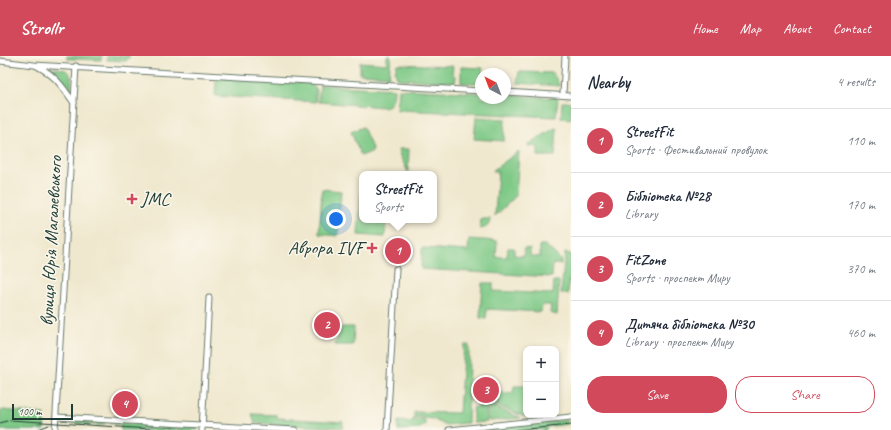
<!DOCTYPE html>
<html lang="en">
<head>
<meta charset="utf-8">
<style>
	body { margin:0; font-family:Caveat,sans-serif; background:#f2f2f3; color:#1f2937 }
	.controls { position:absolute; right:12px; bottom:12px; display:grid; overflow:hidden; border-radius:8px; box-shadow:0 2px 6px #0003 }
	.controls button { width:36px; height:36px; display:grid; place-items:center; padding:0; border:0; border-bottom:1px solid #e0e1e3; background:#fff; color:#1f2937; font:20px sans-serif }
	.compass { position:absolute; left:475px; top:12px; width:36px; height:36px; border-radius:50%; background:#fff; box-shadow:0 2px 6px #0003; rotate:318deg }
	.scale { position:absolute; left:12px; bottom:10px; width:61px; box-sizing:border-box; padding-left:4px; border:2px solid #1f3d34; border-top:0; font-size:11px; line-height:14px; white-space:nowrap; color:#1f3d34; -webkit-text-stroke:3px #fbf7ec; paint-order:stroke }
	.you { position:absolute; left:336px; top:163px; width:14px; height:14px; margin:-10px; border:3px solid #fff; border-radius:50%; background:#1a73e8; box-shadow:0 0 0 6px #1a73e833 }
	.badge { display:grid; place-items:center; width:26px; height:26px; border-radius:50%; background:#d1495b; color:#fff; font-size:13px; font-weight:700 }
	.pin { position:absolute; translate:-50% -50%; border:2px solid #fff; box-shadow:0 1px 4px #0006 }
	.popup { position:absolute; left:359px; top:115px; width:78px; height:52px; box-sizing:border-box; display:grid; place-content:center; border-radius:8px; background:#fff; filter:drop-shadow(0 1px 3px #0005); font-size:13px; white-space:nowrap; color:#747a83 }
	.popup b { font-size:15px; color:#1f2937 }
	.popup::after { content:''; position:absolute; left:50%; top:100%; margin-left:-8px; border:8px solid transparent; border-top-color:#fff }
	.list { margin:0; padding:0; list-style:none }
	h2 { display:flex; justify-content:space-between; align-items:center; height:52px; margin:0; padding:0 16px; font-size:17px }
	h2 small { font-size:13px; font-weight:400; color:#747a83 }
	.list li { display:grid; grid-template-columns:26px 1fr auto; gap:12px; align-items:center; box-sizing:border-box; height:64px; padding:0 16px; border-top:1px solid #e0e1e3 }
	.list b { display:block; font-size:15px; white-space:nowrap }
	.list p { margin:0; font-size:13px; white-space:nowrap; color:#747a83 }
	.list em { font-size:13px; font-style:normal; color:#747a83 }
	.actions { display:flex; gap:8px; padding:12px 16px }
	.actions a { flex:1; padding:9px 0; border:1px solid #d1495b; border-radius:16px; text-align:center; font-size:14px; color:#d1495b }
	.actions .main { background:#d1495b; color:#fff }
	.map { position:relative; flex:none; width:571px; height:374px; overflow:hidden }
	header { display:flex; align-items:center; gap:24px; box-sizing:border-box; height:56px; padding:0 20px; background:#d1495b; color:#fff }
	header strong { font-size:19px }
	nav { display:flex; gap:22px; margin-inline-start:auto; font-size:14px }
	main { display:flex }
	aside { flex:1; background:#fff }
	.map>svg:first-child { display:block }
	.green { fill:#7fc987; stroke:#4f835e }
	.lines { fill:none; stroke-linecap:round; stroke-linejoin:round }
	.minor-casing { stroke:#68796a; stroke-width:7 }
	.minor { stroke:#fff; stroke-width:5 }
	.tram { stroke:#1f3d34; stroke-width:1 }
	.poi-dot { fill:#d1495b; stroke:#fbf7ec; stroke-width:1.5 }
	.labels { text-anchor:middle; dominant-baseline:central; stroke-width:3; stroke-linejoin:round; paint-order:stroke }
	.poi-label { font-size:19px; fill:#1f3d34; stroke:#fbf7ec; text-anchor:start }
	.street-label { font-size:19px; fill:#1f3d34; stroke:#fbf7ec }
</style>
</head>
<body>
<header>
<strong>Strollr</strong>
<nav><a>Home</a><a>Map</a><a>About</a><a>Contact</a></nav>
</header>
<main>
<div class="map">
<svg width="571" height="374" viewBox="0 0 571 374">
	<rect width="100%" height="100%" fill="#fbf7ec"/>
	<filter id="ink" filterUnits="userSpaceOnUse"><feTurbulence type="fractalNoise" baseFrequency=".025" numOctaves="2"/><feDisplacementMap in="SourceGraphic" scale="8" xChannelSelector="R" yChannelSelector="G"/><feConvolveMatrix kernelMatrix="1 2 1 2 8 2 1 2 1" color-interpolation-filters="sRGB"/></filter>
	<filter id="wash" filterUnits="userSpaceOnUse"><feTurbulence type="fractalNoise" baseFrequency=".012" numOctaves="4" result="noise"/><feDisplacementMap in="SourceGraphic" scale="16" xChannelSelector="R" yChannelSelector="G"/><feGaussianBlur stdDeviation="0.9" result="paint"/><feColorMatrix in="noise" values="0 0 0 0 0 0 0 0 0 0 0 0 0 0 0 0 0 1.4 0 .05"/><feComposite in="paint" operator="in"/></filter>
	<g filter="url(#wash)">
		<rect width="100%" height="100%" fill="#f0e8ce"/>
		<g class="green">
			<path d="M67,0H102L101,4L67,3Z"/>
			<path d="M107,0H130L126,5L107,4Z"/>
			<path d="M387,0H391L389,20L360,18V6L387,8Z"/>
			<path d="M397,8L453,10L452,18L456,21L455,26L398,23L395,16Z"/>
			<path d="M461,11L483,12L480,27H461Z"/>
			<path d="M52,12C73,12 72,20 71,37C66,29 53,19 52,12Z"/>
			<path d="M519,16L553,17L560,30L517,27Z"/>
			<path d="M218,22L310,27L316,32V46L215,40L216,26Z"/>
			<path d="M320,29L394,33C393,42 394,50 383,51L318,46Z"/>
			<path d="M399,33L481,37V42H505V39L556,42L558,43L556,61L397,54Z"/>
			<path d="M562,46H571V63L561,62Z"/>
			<path d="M476,61L505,63L504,85L474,83Z"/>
			<path d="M363,71L373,95L361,100L351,76Z"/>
			<path d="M555,72L557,73L555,100H538V91L528,90L529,88Z"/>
			<path d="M399,93H409L408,116L399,98Z"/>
			<path d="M519,95L516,140L495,160L498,115H492Z"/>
			<path d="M322,133L341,135L338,180L319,178Z"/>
			<path d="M361,136L362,164H386L385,181L358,179Z"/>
			<path d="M481,163H490C490,169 487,172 480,173Z"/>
			<path d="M469,183L497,185L496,201H507L508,192H514V199L524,200V192L530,193V200L540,201V189H545L561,204V208H553L552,221L421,213L422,192L468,195Z"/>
			<path d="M565,197L571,198V225H569L568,238L561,237Z"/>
			<path d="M554,225H559L557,259L550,257L551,249H542L541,256L487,253L486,263L480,262L482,227H493V235L553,238Z"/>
			<path d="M342,271H354L353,289H335Z"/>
			<path d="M464,289H469L468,367L444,369L433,363L414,361V356L459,357Z"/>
			<path d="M514,330H526L525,361L498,350L499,336L513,337Z"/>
			<rect x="480" y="344" width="17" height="7"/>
			<path d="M479,350V351H487V366L473,367V352Z"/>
			<path d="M489,351L497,352L521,362L489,365Z"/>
			<path d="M3,354L45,358L44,374H0V356Z"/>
			<path d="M252,358L277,359V362L343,366V372L255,367Z"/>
			<path d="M413,363L425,364V369L417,373L398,374V365L412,366Z"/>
			<path d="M70,364L106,366L102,369L69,367Z"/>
			<path d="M567,364L568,368L546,371V374H471Z"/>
			<path d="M109,366L143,368L142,374H121L120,368L109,367Z"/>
			<path d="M144,368L176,370V374H144Z"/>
			<path d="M178,370L197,371L198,374H178Z"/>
		</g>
	</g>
	<g filter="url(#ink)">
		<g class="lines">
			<defs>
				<g id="minor">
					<path d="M0,5L34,9L481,35"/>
					<path d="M37,10C55,19 63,31 74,47"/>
					<path d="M505,36L571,40"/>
					<path d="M563,39L565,0"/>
					<path d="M56,361L295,374"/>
					<path d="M55,374L76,10"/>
					<path d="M202,374L209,242"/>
					<path d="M387,374L396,213"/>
					<path d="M449,374L571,361"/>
				</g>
			</defs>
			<use href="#minor" class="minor-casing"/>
			<use href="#minor" class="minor"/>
			<g class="tram">
				<path d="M0,367L10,364L167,374"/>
				<path d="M36,374L49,369"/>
				<path d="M517,374L571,369"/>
			</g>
		</g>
	</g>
	<g class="poi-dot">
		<path d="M130 137h4v4h4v4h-4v4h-4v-4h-4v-4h4z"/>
		<path d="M370 186h4v4h4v4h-4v4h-4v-4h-4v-4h4z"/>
	</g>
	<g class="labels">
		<g class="poi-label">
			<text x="141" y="143">JMC</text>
			<text x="363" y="192" text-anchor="end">Аврора IVF</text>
		</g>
		<g class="street-label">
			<text transform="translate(51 185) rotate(-87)">вулиця Юрія Магалевського</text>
		</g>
	</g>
</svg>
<div class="controls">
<button>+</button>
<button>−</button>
</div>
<svg class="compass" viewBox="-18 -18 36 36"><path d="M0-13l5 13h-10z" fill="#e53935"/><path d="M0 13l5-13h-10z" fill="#747a83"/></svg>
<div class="scale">100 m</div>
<div class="you"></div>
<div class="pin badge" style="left:398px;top:195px">1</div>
<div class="popup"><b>StreetFit</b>Sports</div>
<div class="pin badge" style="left:327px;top:269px">2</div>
<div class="pin badge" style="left:486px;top:334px">3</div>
<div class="pin badge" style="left:125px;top:348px">4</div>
</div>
<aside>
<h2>Nearby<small>4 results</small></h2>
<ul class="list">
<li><span class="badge">1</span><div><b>StreetFit</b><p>Sports · Фестивальний провулок</p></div><em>110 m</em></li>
<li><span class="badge">2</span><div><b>Бібліотека №28</b><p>Library</p></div><em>170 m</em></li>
<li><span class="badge">3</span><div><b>FitZone</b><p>Sports · проспект Миру</p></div><em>370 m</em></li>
<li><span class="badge">4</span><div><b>Дитяча бібліотека №30</b><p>Library · проспект Миру</p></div><em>460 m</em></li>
</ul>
<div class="actions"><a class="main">Save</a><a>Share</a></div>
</aside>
</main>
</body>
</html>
